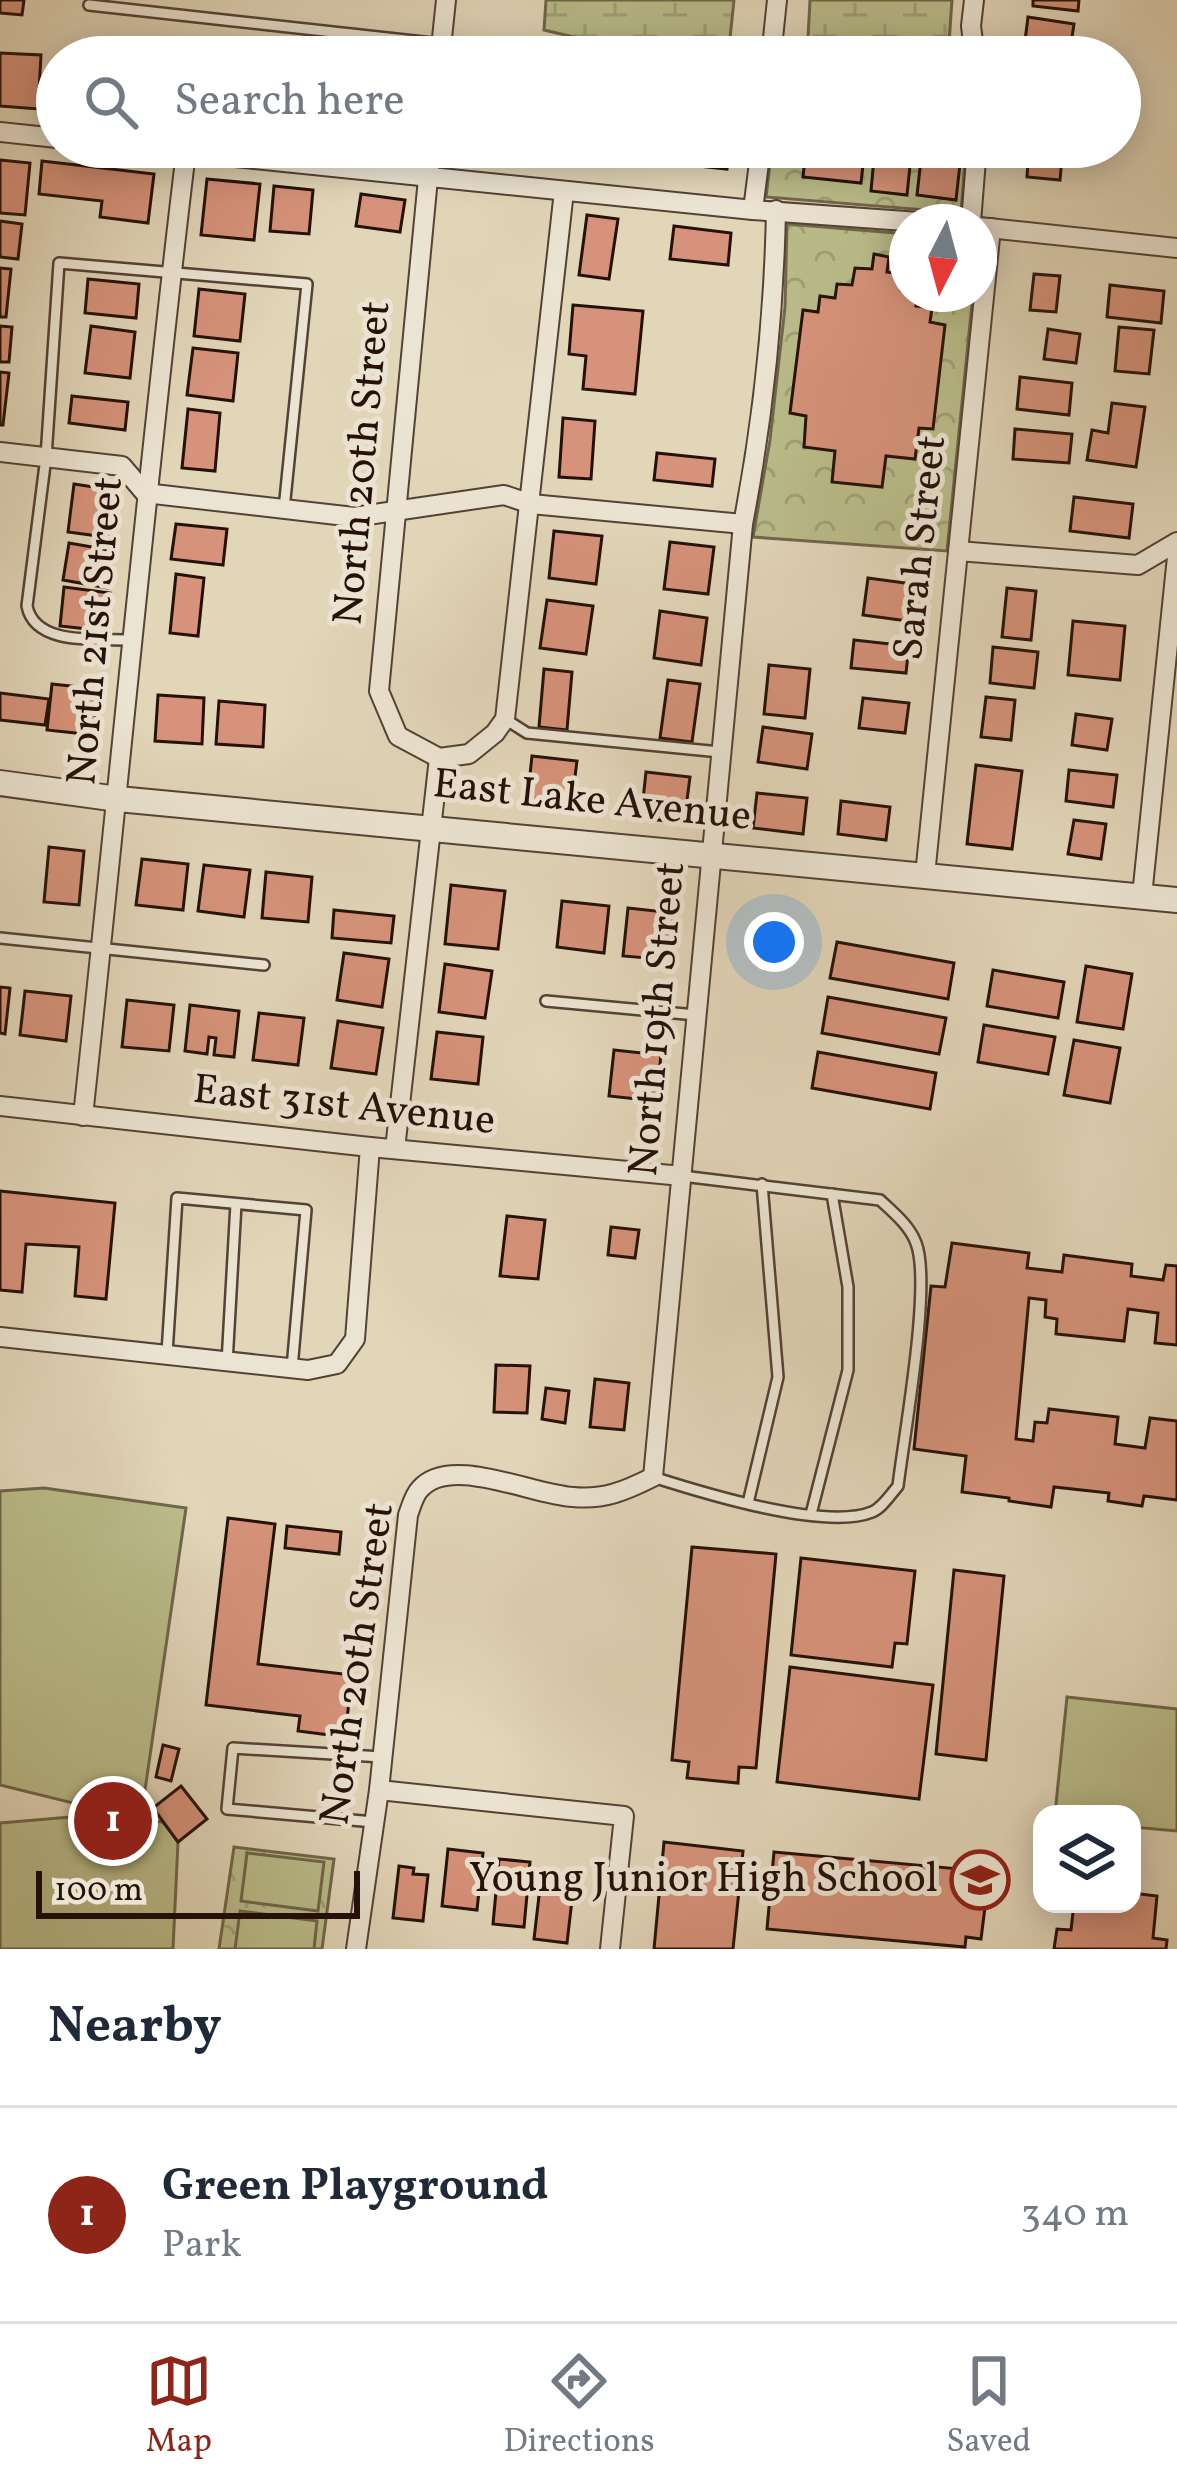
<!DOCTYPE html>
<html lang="en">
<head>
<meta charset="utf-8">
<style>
	body { margin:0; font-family:Vollkorn,serif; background:#f6f6f7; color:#1f2937 }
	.controls { position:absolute; right:36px; bottom:36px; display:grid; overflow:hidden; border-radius:24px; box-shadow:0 6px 30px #0003 }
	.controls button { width:108px; height:108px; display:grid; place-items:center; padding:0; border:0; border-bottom:3px solid #e0e1e3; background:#fff; color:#1f2937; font:60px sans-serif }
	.compass { position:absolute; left:889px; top:204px; width:108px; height:108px; border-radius:50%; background:#fff; box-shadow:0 6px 30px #0003; rotate:186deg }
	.scale { position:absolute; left:36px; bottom:30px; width:324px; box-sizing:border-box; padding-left:12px; border:6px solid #251109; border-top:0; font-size:33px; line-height:42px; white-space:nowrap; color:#251109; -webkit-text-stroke:9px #ece4d2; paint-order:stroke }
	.you { position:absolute; left:774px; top:942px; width:42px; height:42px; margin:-30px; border:9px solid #fff; border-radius:50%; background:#1a73e8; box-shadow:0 0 0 18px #1a73e833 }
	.badge { display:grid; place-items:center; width:78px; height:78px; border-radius:50%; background:#8f2418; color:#fff; font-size:39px; font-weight:700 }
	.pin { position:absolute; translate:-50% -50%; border:6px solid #fff; box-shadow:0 3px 12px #0006 }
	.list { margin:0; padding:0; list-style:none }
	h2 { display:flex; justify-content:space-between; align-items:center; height:156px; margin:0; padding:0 48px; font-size:51px }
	h2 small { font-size:39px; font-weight:400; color:#747a83 }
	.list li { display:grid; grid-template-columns:78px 1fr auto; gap:36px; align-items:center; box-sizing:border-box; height:216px; padding:0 48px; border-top:3px solid #e0e1e3 }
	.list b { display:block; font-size:45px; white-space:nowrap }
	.list p { margin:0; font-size:39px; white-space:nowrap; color:#747a83 }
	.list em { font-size:39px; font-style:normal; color:#747a83 }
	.icon { flex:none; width:66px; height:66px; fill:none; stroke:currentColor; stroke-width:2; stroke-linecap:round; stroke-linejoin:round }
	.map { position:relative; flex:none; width:1177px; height:1949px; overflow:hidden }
	.search { position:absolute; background:#fff; box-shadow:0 6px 30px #0003; left:36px; right:36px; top:36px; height:132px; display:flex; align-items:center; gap:30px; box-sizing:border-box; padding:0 42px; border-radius:66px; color:#747a83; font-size:45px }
	.sheet { height:372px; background:#fff }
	nav { display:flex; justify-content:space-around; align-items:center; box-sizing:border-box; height:168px; border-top:3px solid #e0e1e3; background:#fff; font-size:33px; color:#747a83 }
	nav a { display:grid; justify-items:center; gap:6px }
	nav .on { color:#8f2418 }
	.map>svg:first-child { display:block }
	.forest { fill:url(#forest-crowns); stroke:#70664a; stroke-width:3 }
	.wetland { fill:url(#wetland-marsh); stroke:#70664a; stroke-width:3 }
	.garden { fill:#babc8a; stroke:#70664a; stroke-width:3 }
	.building { fill:#d6927a; stroke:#251109; stroke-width:3 }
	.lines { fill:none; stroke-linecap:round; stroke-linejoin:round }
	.service-casing { stroke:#544235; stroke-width:14 }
	.minor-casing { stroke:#544235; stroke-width:22 }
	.tertiary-casing { stroke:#544235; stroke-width:28 }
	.service { stroke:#ece4d2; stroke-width:9 }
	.minor { stroke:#ece4d2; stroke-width:18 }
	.tertiary { stroke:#ece4d2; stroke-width:24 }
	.labels { text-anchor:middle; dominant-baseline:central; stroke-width:10; stroke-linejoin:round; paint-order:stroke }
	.street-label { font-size:42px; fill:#251109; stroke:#ece4d2 }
	.poi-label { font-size:42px; fill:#251109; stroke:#ece4d2; text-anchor:end }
</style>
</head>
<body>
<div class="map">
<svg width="1177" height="1949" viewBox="0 0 1177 1949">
	<defs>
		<pattern id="forest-crowns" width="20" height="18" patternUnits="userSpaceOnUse" patternTransform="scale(3)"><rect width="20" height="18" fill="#babc8a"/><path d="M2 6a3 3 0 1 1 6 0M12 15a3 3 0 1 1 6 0" fill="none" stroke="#a0a176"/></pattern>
		<pattern id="wetland-marsh" width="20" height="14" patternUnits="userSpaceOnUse" patternTransform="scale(3)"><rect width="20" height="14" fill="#babc8a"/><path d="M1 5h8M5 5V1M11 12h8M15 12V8" fill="none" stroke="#a0a176"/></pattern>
	</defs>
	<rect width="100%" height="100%" fill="#e2d6b9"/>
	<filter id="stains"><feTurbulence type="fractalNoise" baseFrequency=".00167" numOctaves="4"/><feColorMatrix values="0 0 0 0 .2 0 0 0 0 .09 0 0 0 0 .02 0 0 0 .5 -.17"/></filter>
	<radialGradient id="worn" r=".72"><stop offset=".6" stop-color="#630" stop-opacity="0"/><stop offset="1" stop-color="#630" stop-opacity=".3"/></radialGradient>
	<g class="forest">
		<path d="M772,147H966L961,213L766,197Z"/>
		<path d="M787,224L907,234V294H973L947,551L753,537L770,440L785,307Z"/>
		<path d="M234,1847L334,1859L322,1949H219Z"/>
	</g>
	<g class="wetland">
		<path d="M546,0H734L728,57H639L625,49L544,30Z"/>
		<path d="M810,0H952L948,57H807Z"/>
	</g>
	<g class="garden">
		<path d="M44,1488L186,1508L145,1790L109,1812L0,1785V1491Z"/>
		<path d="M1067,1697L1177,1709V1831L1132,1827V1814H1055Z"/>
		<path d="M94,1815L163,1822L178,1842L173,1949H0V1823Z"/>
		<path d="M247,1853L324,1862L318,1911L241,1901Z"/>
		<path d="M240,1911L317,1921L314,1949H235Z"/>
	</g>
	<g class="building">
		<path d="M0,0H24L22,15L0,13Z"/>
		<path d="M1033,0H1079L1078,11L1033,6Z"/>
		<path d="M1028,17L1074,24L1069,57H1023Z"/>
		<path d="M0,53L41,55L38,109L0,106Z"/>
		<path d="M552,147H589L588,161L551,158Z"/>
		<path d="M609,147H648L646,166L607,162Z"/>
		<path d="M671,147H730L727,169L669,163Z"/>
		<path d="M875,147H912L907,195L871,191Z"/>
		<path d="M1029,147H1063L1060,180L1027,177Z"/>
		<path d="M806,149L864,156L861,183L803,177Z"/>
		<path d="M922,151L961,155L956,200L917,195Z"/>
		<path d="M0,160L30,163L25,215L0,213Z"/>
		<path d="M42,161L154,174L148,223L100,217L102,201L39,194Z"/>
		<path d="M207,179L260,184L254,240L201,235Z"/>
		<path d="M274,186L313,190L309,234L270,231Z"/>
		<path d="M361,194L405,200L400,232L356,226Z"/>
		<path d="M587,215L618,219L609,279L579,275Z"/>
		<path d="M0,221L22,224L18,259L0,257Z"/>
		<path d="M674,226L731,233L728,265L670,259Z"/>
		<path d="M874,254L889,257L887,272L902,274L901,290L918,294L916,306L932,308L930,322L945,325L933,429L919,428L915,459L886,456L882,487L832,482L835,451L804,447L806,416L790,413L803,310L818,312L820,296L835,298L837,284L852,285L855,268L872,269Z"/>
		<path d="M0,268L11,269L6,317H0Z"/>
		<path d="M1034,274L1060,276L1056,312L1030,310Z"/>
		<path d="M88,279L139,284L136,318L85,313Z"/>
		<path d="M1110,285L1164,291L1161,323L1107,317Z"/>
		<path d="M199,289L245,294L240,341L194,336Z"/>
		<path d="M573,305L643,311L635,394L583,389L586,356L569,354Z"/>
		<path d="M0,326L12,327L9,362H0Z"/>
		<path d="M91,326L135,332L130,378L85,373Z"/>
		<path d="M1119,327L1154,330L1149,374L1115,371Z"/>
		<path d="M1048,329L1080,334L1076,363L1044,359Z"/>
		<path d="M193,348L238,353L233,401L187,395Z"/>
		<path d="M0,372L9,373L3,425H0Z"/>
		<path d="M1020,377L1072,383L1069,415L1017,409Z"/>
		<path d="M72,396L128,402L125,430L69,423Z"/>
		<path d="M1112,403L1145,407L1136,467L1087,460L1092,430L1108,433Z"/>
		<path d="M188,409L220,413L215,471L182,468Z"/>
		<path d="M563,418L595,421L591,479L559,477Z"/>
		<path d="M1015,429L1072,434L1069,463L1013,459Z"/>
		<path d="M657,453L715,459L712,486L654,480Z"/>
		<path d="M74,484L120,491L113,538L68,532Z"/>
		<path d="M1074,497L1133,504L1129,538L1070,531Z"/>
		<path d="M176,524L227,529L223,565L171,559Z"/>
		<path d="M554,531L602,536L596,584L549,578Z"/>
		<path d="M670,542L714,547L708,594L664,589Z"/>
		<path d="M69,543L115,551L108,588L63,580Z"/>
		<path d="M176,574L204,578L198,636L170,633Z"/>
		<path d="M868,578L920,585L915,622L863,615Z"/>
		<path d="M64,587L110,593L106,631L60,626Z"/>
		<path d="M1007,588L1036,591L1031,640L1002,637Z"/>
		<path d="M547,600L593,606L586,654L540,648Z"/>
		<path d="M660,611L707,618L701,665L654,658Z"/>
		<path d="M1073,621L1125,626L1120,680L1068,675Z"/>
		<path d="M854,640L909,646L906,673L851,668Z"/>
		<path d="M993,647L1038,652L1034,688L990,683Z"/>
		<path d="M769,665L810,669L805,718L764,714Z"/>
		<path d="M544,669L572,672L567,730L539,727Z"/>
		<path d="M668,680L700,684L692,742L660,738Z"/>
		<path d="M52,684L99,689L94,735L47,730Z"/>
		<path d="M0,693L49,699L45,725L0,720Z"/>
		<path d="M158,695L204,698L202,744L155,741Z"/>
		<path d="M986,697L1015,700L1011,740L981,737Z"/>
		<path d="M863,698L909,703L905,733L859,728Z"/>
		<path d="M219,701L265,705L263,747L216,744Z"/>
		<path d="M1076,714L1112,719L1107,750L1072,745Z"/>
		<path d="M763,727L812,734L807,769L758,762Z"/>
		<path d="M532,756L577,761L571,807L527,802Z"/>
		<path d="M976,765L1022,771L1012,849L967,844Z"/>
		<path d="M1069,770L1117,775L1113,807L1066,801Z"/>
		<path d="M646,772L690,777L684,823L641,818Z"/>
		<path d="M757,793L807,798L803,834L753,828Z"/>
		<path d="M841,801L890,807L886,840L838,834Z"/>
		<path d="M1074,820L1106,824L1101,859L1068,854Z"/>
		<path d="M49,847L84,851L79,905L44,902Z"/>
		<path d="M142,859L188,864L183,910L136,905Z"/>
		<path d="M204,865L250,870L244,917L198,911Z"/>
		<path d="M266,872L312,877L308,922L262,918Z"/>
		<path d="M451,885L505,891L498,949L445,944Z"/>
		<path d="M562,901L609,906L604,953L557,947Z"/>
		<path d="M628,908L674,913L670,960L623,956Z"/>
		<path d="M334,910L394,916L391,943L332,938Z"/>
		<path d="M837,942L954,963L948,999L830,978Z"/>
		<path d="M344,953L389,959L382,1007L337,1000Z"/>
		<path d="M445,964L492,971L485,1018L439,1012Z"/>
		<path d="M1086,966L1132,974L1123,1029L1077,1022Z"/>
		<path d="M993,970L1064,982L1058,1018L987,1006Z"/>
		<path d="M0,987L10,988L5,1034L0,1033Z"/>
		<path d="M25,991L71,996L66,1041L20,1035Z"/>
		<path d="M828,997L946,1018L939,1054L822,1033Z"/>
		<path d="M127,1000L174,1005L169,1051L122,1047Z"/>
		<path d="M190,1005L239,1011L234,1057L214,1055L216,1038L209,1037L207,1054L185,1051Z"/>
		<path d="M259,1013L304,1018L298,1065L253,1060Z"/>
		<path d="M338,1021L383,1028L376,1074L331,1068Z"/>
		<path d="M984,1025L1055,1037L1048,1074L978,1062Z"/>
		<path d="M437,1032L483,1037L478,1084L431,1079Z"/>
		<path d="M1074,1040L1120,1048L1110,1103L1064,1095Z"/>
		<path d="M614,1050L661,1055L656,1101L609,1096Z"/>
		<path d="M818,1052L936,1073L930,1109L812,1088Z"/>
		<path d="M0,1191L115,1203L106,1299L75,1296L79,1247L26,1244L22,1292L0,1290Z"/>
		<path d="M507,1216L545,1220L538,1279L500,1276Z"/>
		<path d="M611,1227L639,1230L635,1258L608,1255Z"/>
		<path d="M952,1243L1029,1253L1027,1268L1062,1272L1064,1255L1132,1264L1131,1276L1163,1280L1166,1265L1177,1266V1345L1155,1343L1158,1313L1128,1309L1124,1341L1056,1334L1057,1319L1045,1317L1046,1300L1029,1298L1016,1439L1033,1441L1035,1422L1047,1423L1049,1409L1118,1417L1115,1444L1145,1448L1150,1418L1177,1421V1500L1144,1496L1142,1506L1108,1501L1109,1493L1054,1487L1051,1507L1009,1501V1498L962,1492L966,1456L914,1449L931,1286L945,1287Z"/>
		<path d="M496,1365L530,1366L527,1413L494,1412Z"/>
		<path d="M595,1379L629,1383L624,1430L590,1427Z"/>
		<path d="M546,1388L569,1391L565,1423L542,1419Z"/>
		<path d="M228,1518L275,1524L258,1664L352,1675L345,1737L298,1731L300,1716L206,1705Z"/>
		<path d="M287,1526L341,1532L339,1554L285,1548Z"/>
		<path d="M692,1547L776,1554L756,1768L739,1767L738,1783L687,1778L689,1762L672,1760Z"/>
		<path d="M801,1558L915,1571L907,1644L895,1643L892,1667L791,1655Z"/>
		<path d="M954,1570L1004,1576L986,1760L936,1754Z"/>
		<path d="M790,1667L933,1685L919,1799L777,1782Z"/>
		<path d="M163,1745L179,1749L171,1781L156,1777Z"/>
		<path d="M181,1786L207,1819L178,1842L153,1808Z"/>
		<path d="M664,1842L743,1851L733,1949H654Z"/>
		<path d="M448,1849L483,1853L477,1910L442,1906Z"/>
		<path d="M774,1852L971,1870L970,1881L988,1883L981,1939L966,1937L965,1947L767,1929Z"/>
		<path d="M499,1859L530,1862L524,1927L493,1924Z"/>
		<path d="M399,1866L414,1868L413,1874L428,1875L423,1921L393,1918Z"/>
		<path d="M542,1870L575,1874L567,1943L534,1939Z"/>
		<path d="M1132,1893L1157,1896L1153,1938L1167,1940L1166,1949H1054L1057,1929L1071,1930L1074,1904H1132Z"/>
	</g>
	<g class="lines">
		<defs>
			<g id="service">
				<path d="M89,5L442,44"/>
				<path d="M132,640C99,638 35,647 27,606L46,457L59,263L307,284L284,509"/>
				<path d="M505,719L527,733L720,752"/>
				<path d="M0,938L264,965"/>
				<path d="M546,1001L696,1015"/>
				<path d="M167,1353L177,1198L306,1210L292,1368"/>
				<path d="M227,1363L236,1204"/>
				<path d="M653,1477C703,1493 825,1531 872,1512C882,1508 890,1495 898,1486C904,1435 932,1284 916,1243C910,1226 893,1212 880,1200L682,1176"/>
				<path d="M748,1503L778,1377L762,1184"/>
				<path d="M811,1514L848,1370V1287L832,1194"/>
				<path d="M374,1822L227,1809L233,1748L382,1757"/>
			</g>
			<g id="minor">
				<path d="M974,0L971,26L975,57"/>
				<path d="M440,57L446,0"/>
				<path d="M771,57L777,0"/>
				<path d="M0,132L57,138"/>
				<path d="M138,147L753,210L919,222"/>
				<path d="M431,147L379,691L398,736L439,758L469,754L495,733L505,719L564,191"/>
				<path d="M753,210L761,147"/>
				<path d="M971,222L977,147"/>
				<path d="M979,227L1177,248"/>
				<path d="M0,452L122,466L145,493L354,517L504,495L531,504L743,524"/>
				<path d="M958,551L1138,565L1177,542"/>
				<path d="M925,875L991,228"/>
				<path d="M1142,896L1177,557"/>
				<path d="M0,1106L370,1147L682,1176"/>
				<path d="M83,1116C118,795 147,473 186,152"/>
				<path d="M395,1149L439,758"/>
				<path d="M0,1337L308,1370L337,1364L355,1339L370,1147"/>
				<path d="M379,1790L624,1816L610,1949"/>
				<path d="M356,1949L379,1790L408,1515C411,1507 414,1495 420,1489C450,1454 532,1495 573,1497C604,1500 625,1491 653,1477L743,524C763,420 774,317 776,210"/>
			</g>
			<path id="tertiary" d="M0,783L118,799L1177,900"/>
		</defs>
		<use href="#service" class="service-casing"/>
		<use href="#minor" class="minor-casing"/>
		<use href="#tertiary" class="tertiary-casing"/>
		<use href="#service" class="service"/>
		<use href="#minor" class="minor"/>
		<use href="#tertiary" class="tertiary"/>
	</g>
	<defs>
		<symbol id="school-ring" viewBox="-11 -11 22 22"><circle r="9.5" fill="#ece4d2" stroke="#8f2418" stroke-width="1.5"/><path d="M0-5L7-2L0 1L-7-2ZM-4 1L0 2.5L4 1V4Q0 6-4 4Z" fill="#8f2418"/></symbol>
	</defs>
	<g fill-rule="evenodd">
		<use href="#school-ring" x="947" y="1847" width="66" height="66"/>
	</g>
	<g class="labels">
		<g class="street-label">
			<text transform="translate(364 463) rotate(-85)">North 20th Street</text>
			<text transform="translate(922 548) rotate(-84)">Sarah Street</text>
			<text transform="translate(97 631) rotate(-85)">North 21st Street</text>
			<text transform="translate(592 802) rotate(6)">East Lake Avenue</text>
			<text transform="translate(659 1019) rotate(-85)">North 19th Street</text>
			<text transform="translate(344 1107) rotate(6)">East 31st Avenue</text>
			<text transform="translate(359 1664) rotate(-82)">North 20th Street</text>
		</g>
		<g class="poi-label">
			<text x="938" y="1880">Young Junior High School</text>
		</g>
	</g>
	<rect width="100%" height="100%" filter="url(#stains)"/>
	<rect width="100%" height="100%" fill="url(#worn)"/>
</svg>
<div class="controls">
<button><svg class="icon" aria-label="layers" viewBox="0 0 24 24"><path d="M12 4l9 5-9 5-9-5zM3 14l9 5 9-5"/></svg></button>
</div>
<svg class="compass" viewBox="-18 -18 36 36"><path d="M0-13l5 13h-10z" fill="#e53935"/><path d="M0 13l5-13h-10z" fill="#747a83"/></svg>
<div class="scale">100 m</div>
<div class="you"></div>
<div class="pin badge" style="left:113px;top:1821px">1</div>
<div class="search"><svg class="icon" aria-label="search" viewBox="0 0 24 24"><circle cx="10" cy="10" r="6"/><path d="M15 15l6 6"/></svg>Search here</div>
</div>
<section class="sheet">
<h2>Nearby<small></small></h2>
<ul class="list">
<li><span class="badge">1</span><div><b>Green Playground</b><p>Park</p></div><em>340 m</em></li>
</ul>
</section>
<nav>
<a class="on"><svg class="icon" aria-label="map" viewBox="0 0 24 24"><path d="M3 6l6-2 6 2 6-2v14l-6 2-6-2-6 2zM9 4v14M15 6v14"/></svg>Map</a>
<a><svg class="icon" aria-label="directions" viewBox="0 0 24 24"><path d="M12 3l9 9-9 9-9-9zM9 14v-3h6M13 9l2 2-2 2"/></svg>Directions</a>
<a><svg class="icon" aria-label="saved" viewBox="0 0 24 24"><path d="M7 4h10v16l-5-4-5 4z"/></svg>Saved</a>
</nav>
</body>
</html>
